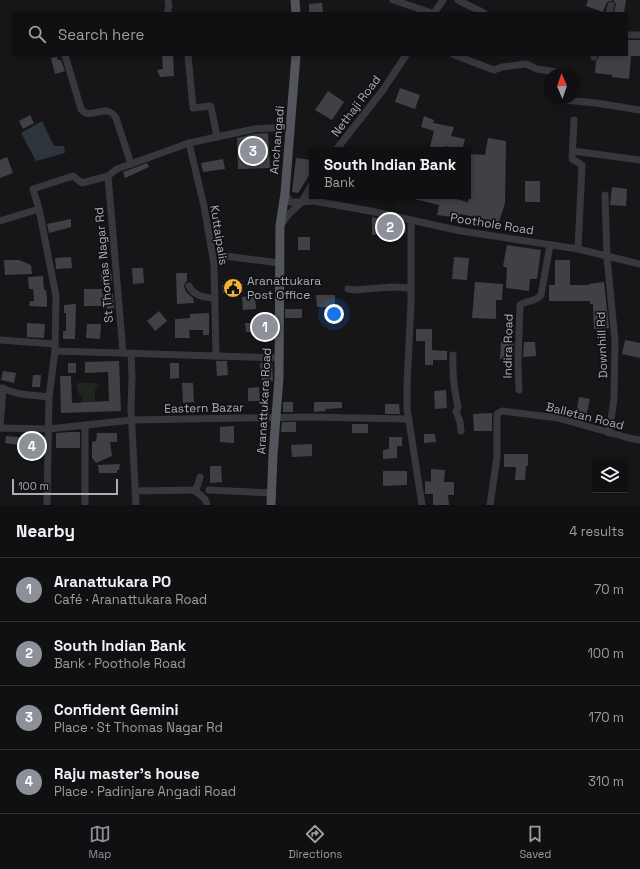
<!DOCTYPE html>
<html lang="en">
<head>
<meta charset="utf-8">
<style>
	body { margin:0; font-family:"Space Grotesk",sans-serif; background:#19191b; color:#f1f3f6 }
	.controls { position:absolute; right:12px; bottom:12px; display:grid; overflow:hidden; border-radius:0px; box-shadow:0 2px 6px #0003 }
	.controls button { width:36px; height:36px; display:grid; place-items:center; padding:0; border:0; border-bottom:1px solid #303032; background:#101012; color:#f1f3f6; font:20px sans-serif }
	.compass { position:absolute; left:544px; top:68px; width:36px; height:36px; border-radius:50%; background:#101012; box-shadow:0 2px 6px #0003; rotate:358deg }
	.scale { position:absolute; left:12px; bottom:10px; width:106px; box-sizing:border-box; padding-left:4px; border:2px solid #a8adb8; border-top:0; font-size:11px; line-height:14px; white-space:nowrap; color:#a8adb8; -webkit-text-stroke:3px #111113; paint-order:stroke }
	.you { position:absolute; left:334px; top:314px; width:14px; height:14px; margin:-10px; border:3px solid #fff; border-radius:50%; background:#1a73e8; box-shadow:0 0 0 6px #1a73e833 }
	.badge { display:grid; place-items:center; width:26px; height:26px; border-radius:50%; background:#8c9099; color:#fff; font-size:13px; font-weight:700 }
	.pin { position:absolute; translate:-50% -50%; border:2px solid #fff; box-shadow:0 1px 4px #0006 }
	.popup { position:absolute; left:309px; top:147px; width:162px; height:52px; box-sizing:border-box; display:grid; place-content:center; border-radius:0px; background:#101012; filter:drop-shadow(0 1px 3px #0005); font-size:13px; white-space:nowrap; color:#9c9d9f }
	.popup b { font-size:15px; color:#f1f3f6 }
	.popup::after { content:''; position:absolute; left:50%; top:100%; margin-left:-8px; border:8px solid transparent; border-top-color:#101012 }
	.list { margin:0; padding:0; list-style:none }
	h2 { display:flex; justify-content:space-between; align-items:center; height:52px; margin:0; padding:0 16px; font-size:17px }
	h2 small { font-size:13px; font-weight:400; color:#9c9d9f }
	.list li { display:grid; grid-template-columns:26px 1fr auto; gap:12px; align-items:center; box-sizing:border-box; height:64px; padding:0 16px; border-top:1px solid #303032 }
	.list b { display:block; font-size:15px; white-space:nowrap }
	.list p { margin:0; font-size:13px; white-space:nowrap; color:#9c9d9f }
	.list em { font-size:13px; font-style:normal; color:#9c9d9f }
	.icon { flex:none; width:22px; height:22px; fill:none; stroke:currentColor; stroke-width:2; stroke-linecap:round; stroke-linejoin:round }
	.map { position:relative; flex:none; width:640px; height:505px; overflow:hidden }
	.search { position:absolute; background:#101012; box-shadow:0 2px 6px #0003; left:12px; right:12px; top:12px; height:44px; display:flex; align-items:center; gap:10px; box-sizing:border-box; padding:0 14px; border-radius:0px; color:#9c9d9f; font-size:15px }
	.sheet { height:308px; background:#101012 }
	nav { display:flex; justify-content:space-around; align-items:center; box-sizing:border-box; height:56px; border-top:1px solid #303032; background:#101012; font-size:11px; color:#9c9d9f }
	nav a { display:grid; justify-items:center; gap:2px }
	nav .on { color:#8c9099 }
	.map>svg:first-child { display:block }
	.green { fill:#1e261f }
	.water { fill:#2c353c }
	.building { fill:#404145 }
	.lines { fill:none; stroke-linecap:round; stroke-linejoin:round }
	.minor { stroke:#37383d; stroke-width:7 }
	.major { stroke:#53555c; stroke-width:9 }
	.labels { text-anchor:middle; dominant-baseline:central; stroke-width:3.5; stroke-linejoin:round; paint-order:stroke }
	.street-label { font-size:12px; fill:#a8adb8; stroke:#111113 }
	.poi-label { font-size:12px; fill:#a8adb8; stroke:#111113; text-anchor:start }
</style>
</head>
<body>
<div class="map">
<svg width="640" height="505" viewBox="0 0 640 505">
	<rect width="100%" height="100%" fill="#161618"/>
	<path class="green" d="M78,383H95L98,386L95,390V399L90,410L78,408L83,397L79,394L76,384Z"/>
	<path class="water" d="M42,121L54,146H64L65,153L36,161L21,133Z"/>
	<g class="building">
		<path d="M588,0H626L624,13L614,12L616,4L613,0L607,2L603,12L586,6Z"/>
		<path d="M322,3L323,13H309V4Z"/>
		<path d="M627,40H640V56H631L629,79L612,77V75L595,73L596,61L598,59L599,55H627Z"/>
		<path d="M162,55H173L174,76L160,77L157,70L163,69Z"/>
		<path d="M57,57L58,60H61L65,71L55,74L51,58Z"/>
		<path d="M400,88L420,95L415,109L395,102Z"/>
		<path d="M328,91L344,102L332,120L315,110Z"/>
		<path d="M30,115L34,123L23,129L19,121Z"/>
		<path d="M424,116L434,120L433,123L454,127L451,136L465,139L462,150L445,146L444,150H429L434,131L421,127Z"/>
		<path d="M268,133L270,168L238,169L237,138L253,134Z"/>
		<path d="M488,138L506,141L505,203L499,222L460,214V216L453,214V217L437,215L439,205L410,198L411,196H456V199L468,202L469,186H470L468,154L485,155Z"/>
		<path d="M7,157L13,173L0,178V160Z"/>
		<path d="M296,158L312,160V171L298,193L292,192Z"/>
		<path d="M223,159L225,169L203,172L201,163Z"/>
		<path d="M147,163L149,167L125,178L123,172Z"/>
		<rect x="525" y="181" width="15" height="21"/>
		<path d="M612,187L627,189L626,206L610,205Z"/>
		<path d="M372,217L406,224V233L372,235Z"/>
		<path d="M71,219V227L49,233L47,224Z"/>
		<rect x="298" y="237" width="12" height="13"/>
		<path d="M507,245L541,250L537,279H530L529,291L506,288L507,268L503,266Z"/>
		<path d="M71,257L72,268L56,269L55,258Z"/>
		<path d="M454,257L469,258L467,280L452,279Z"/>
		<path d="M4,260H19L31,265L32,274L5,275Z"/>
		<path d="M555,260H570V285H589V284L604,282L609,328L594,329L593,304H590V301H549V285H555Z"/>
		<path d="M132,268H143L144,283L133,284Z"/>
		<path d="M111,270L112,281H101V271Z"/>
		<path d="M176,273H187V281L185,283L184,287L187,293L193,298L194,303L177,304Z"/>
		<path d="M43,276L44,290H46L47,299V307L29,306L30,301H34L33,289H29L28,277Z"/>
		<path d="M475,282L503,284L502,300H496V319L472,318Z"/>
		<path d="M243,284V292L223,293L222,285Z"/>
		<path d="M84,289H102V294H113L114,308L107,309V306H84Z"/>
		<path d="M316,295H335V307H317Z"/>
		<path d="M255,296L256,309L243,310L242,297Z"/>
		<path d="M76,304L75,339H63V331H66V313H64V305Z"/>
		<rect x="285" y="309" width="17" height="9"/>
		<path d="M159,311L167,321L155,331L147,321Z"/>
		<path d="M209,313V335H203V330H189L190,338H175V319L190,318V314Z"/>
		<path d="M27,323L45,324L44,338L27,337Z"/>
		<path d="M245,323H271V332H246Z"/>
		<path d="M87,324H101L100,339L86,338Z"/>
		<path d="M416,329H432V350L447,351V360H433V365H425V341H416Z"/>
		<path d="M625,340L640,343V358L622,354Z"/>
		<path d="M501,342L514,343L513,360L500,359Z"/>
		<path d="M524,342H535L536,356L523,357Z"/>
		<path d="M119,361L121,411L61,413L60,376H71L72,403L109,401L108,372L85,373V362Z"/>
		<path d="M216,361H227L228,375L217,376Z"/>
		<rect x="68" y="363" width="8" height="10"/>
		<path d="M170,363H179V378L170,379Z"/>
		<path d="M260,363H272L273,381L262,382Z"/>
		<path d="M3,371L16,373L14,383L1,380Z"/>
		<path d="M33,375H41L40,387H32Z"/>
		<path d="M182,383H193L194,402L183,403Z"/>
		<path d="M259,387L260,401H248V388Z"/>
		<path d="M446,390L447,408L435,409L434,391Z"/>
		<path d="M579,397L590,399L586,417L576,415Z"/>
		<rect x="283" y="402" width="10" height="10"/>
		<path d="M314,402H342V408L325,409L326,411L314,412Z"/>
		<path d="M385,404H399L400,414H385Z"/>
		<path d="M492,413V431H474L473,414Z"/>
		<path d="M282,422H296V432H281Z"/>
		<rect x="352" y="424" width="16" height="9"/>
		<path d="M234,426V443L220,442V427Z"/>
		<path d="M70,432H80V448H56V433Z"/>
		<path d="M97,433H117V442H110L112,456L96,463L92,458V442L96,441Z"/>
		<path d="M424,434H435L436,442L424,443Z"/>
		<path d="M6,436L40,439L37,454H24L26,446L5,443Z"/>
		<path d="M389,437H402V446H397V458L383,459V450L389,449Z"/>
		<path d="M312,444V456L292,457L291,445Z"/>
		<path d="M504,454H528V466H526L525,480H515L516,467H504Z"/>
		<path d="M120,464L119,470H117V473H99L98,465Z"/>
		<path d="M210,466H221L222,482L210,483Z"/>
		<path d="M431,469L445,470L444,482H454V495H448L449,505H433V494H425V481L431,482Z"/>
		<path d="M383,471H407V485L383,486Z"/>
	</g>
	<g class="lines">
		<g class="minor">
			<path d="M393,0L432,13"/>
			<path d="M458,0L484,13"/>
			<path d="M167,13L169,6L168,0"/>
			<path d="M434,13L443,0"/>
			<path d="M609,13L611,5"/>
			<path d="M627,35H640"/>
			<path d="M65,55L81,109C90,122 106,101 116,118L131,164"/>
			<path d="M188,55L193,108L210,106L211,107L217,137"/>
			<path d="M454,55L494,70L502,67L526,64L537,69L557,72"/>
			<path d="M594,57V55"/>
			<path d="M564,100L596,103L640,110"/>
			<path d="M574,120L572,159L582,165L578,249"/>
			<path d="M189,143L204,206L214,264L216,356"/>
			<path d="M336,150L383,90L406,55"/>
			<path d="M573,151L640,160"/>
			<path d="M108,176L123,352"/>
			<path d="M285,193L290,202H302L312,184"/>
			<path d="M605,195L607,257L615,341L614,399L609,433"/>
			<path d="M0,221L39,209"/>
			<path d="M411,221V303L407,385V408L422,505"/>
			<path d="M281,225L289,214L302,202L314,201L370,211L461,231L578,249L640,264"/>
			<path d="M225,256L280,263"/>
			<path d="M189,286C194,296 205,298 215,298"/>
			<path d="M348,289L355,290L392,287L411,288"/>
			<path d="M0,340L55,344"/>
			<path d="M55,351L56,296L39,209L33,189L73,176L82,183L108,176L117,169L189,143L254,129L289,127"/>
			<path d="M131,353L132,377L131,409L136,505"/>
			<path d="M453,355C452,374 454,389 458,407L456,411L460,422L461,431"/>
			<path d="M0,388L20,394L49,397"/>
			<path d="M519,390L518,362L520,305C527,300 536,302 541,295L550,245"/>
			<path d="M85,425V505"/>
			<path d="M0,428L49,429L132,420L307,417L409,419"/>
			<path d="M0,428L3,388"/>
			<path d="M194,490L205,499L207,505"/>
			<path d="M209,490L272,493"/>
			<path d="M135,491L196,490L200,477"/>
			<path d="M47,505L49,397L55,351L279,358"/>
			<path d="M490,505L497,457V414L502,411L558,418L629,438L640,440"/>
		</g>
		<g class="major">
			<path d="M295,0L296,13"/>
			<path d="M271,505L273,455L279,378L280,226L285,193L296,55"/>
		</g>
	</g>
	<defs>
		<symbol id="civic-disc" viewBox="-11 -11 22 22"><circle r="9.5" fill="#f2b134" stroke="#111113"/><path d="M-.6-6.5H3V-4.5H.6V-3L4-1V1h2V6H-6V1h2V-1L-.6-3ZM-1.2 2.5V6h2.4V2.5Z" fill="#111"/></symbol>
	</defs>
	<g fill-rule="evenodd">
		<use href="#civic-disc" x="222" y="277" width="22" height="22"/>
	</g>
	<g class="labels">
		<g class="street-label">
			<text transform="translate(356 106) rotate(-53)">Nethaji Road</text>
			<text transform="translate(277 140) rotate(-85)">Anchangadi</text>
			<text transform="translate(492 224) rotate(9)">Poothole Road</text>
			<text transform="translate(219 235) rotate(81)">Kuttaipalis</text>
			<text transform="translate(104 265) rotate(-95)">St Thomas Nagar Rd</text>
			<text transform="translate(602 345) rotate(-92)">Downhill Rd</text>
			<text transform="translate(508 346) rotate(-89)">Indira Road</text>
			<text transform="translate(264 401) rotate(-87)">Aranattukara Road</text>
			<text transform="translate(204 408) rotate(-1)">Eastern Bazar</text>
			<text transform="translate(585 416) rotate(14)">Balletan Road</text>
		</g>
		<g class="poi-label">
			<text x="247" y="281">Aranattukara<tspan x="247" dy="14">Post Office</tspan></text>
		</g>
	</g>
</svg>
<div class="controls">
<button><svg class="icon" aria-label="layers" viewBox="0 0 24 24"><path d="M12 4l9 5-9 5-9-5zM3 14l9 5 9-5"/></svg></button>
</div>
<svg class="compass" viewBox="-18 -18 36 36"><path d="M0-13l5 13h-10z" fill="#e53935"/><path d="M0 13l5-13h-10z" fill="#9c9d9f"/></svg>
<div class="scale">100 m</div>
<div class="you"></div>
<div class="pin badge" style="left:265px;top:327px">1</div>
<div class="pin badge" style="left:390px;top:227px">2</div>
<div class="popup"><b>South Indian Bank</b>Bank</div>
<div class="pin badge" style="left:253px;top:151px">3</div>
<div class="pin badge" style="left:32px;top:446px">4</div>
<div class="search"><svg class="icon" aria-label="search" viewBox="0 0 24 24"><circle cx="10" cy="10" r="6"/><path d="M15 15l6 6"/></svg>Search here</div>
</div>
<section class="sheet">
<h2>Nearby<small>4 results</small></h2>
<ul class="list">
<li><span class="badge">1</span><div><b>Aranattukara PO</b><p>Café · Aranattukara Road</p></div><em>70 m</em></li>
<li><span class="badge">2</span><div><b>South Indian Bank</b><p>Bank · Poothole Road</p></div><em>100 m</em></li>
<li><span class="badge">3</span><div><b>Confident Gemini</b><p>Place · St Thomas Nagar Rd</p></div><em>170 m</em></li>
<li><span class="badge">4</span><div><b>Raju master's house</b><p>Place · Padinjare Angadi Road</p></div><em>310 m</em></li>
</ul>
</section>
<nav>
<a class="on"><svg class="icon" aria-label="map" viewBox="0 0 24 24"><path d="M3 6l6-2 6 2 6-2v14l-6 2-6-2-6 2zM9 4v14M15 6v14"/></svg>Map</a>
<a><svg class="icon" aria-label="directions" viewBox="0 0 24 24"><path d="M12 3l9 9-9 9-9-9zM9 14v-3h6M13 9l2 2-2 2"/></svg>Directions</a>
<a><svg class="icon" aria-label="saved" viewBox="0 0 24 24"><path d="M7 4h10v16l-5-4-5 4z"/></svg>Saved</a>
</nav>
</body>
</html>
